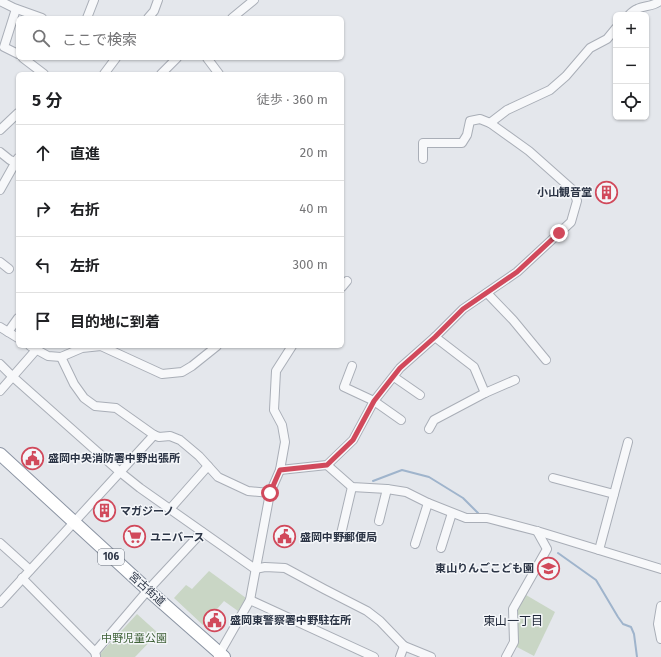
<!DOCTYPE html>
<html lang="ja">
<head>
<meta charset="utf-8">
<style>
	body { margin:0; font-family:"Fira Sans","Noto Sans JP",sans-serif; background:#f6f6f6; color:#202124 }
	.controls { position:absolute; right:12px; top:12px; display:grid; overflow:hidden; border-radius:6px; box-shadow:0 1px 3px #0004 }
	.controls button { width:36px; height:36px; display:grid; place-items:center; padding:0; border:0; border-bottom:1px solid #e0e0e0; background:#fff; color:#202124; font:20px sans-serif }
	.stop { position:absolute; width:12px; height:12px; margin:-9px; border:3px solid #d1495b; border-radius:50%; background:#fff }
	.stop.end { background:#d1495b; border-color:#fff; box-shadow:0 1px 4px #0008 }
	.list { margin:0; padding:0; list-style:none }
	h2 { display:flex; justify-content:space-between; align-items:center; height:52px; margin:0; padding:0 16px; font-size:17px }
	h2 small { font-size:13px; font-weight:400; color:#757577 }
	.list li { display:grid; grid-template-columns:26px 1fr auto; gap:12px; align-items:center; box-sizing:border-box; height:56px; padding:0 16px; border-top:1px solid #e0e0e0 }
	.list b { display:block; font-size:15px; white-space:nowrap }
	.list em { font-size:13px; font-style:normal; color:#757577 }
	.icon { flex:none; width:22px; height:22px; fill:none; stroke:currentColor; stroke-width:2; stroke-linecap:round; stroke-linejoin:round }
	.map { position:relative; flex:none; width:661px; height:657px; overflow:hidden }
	.search { position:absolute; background:#fff; box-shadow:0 1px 3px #0004; left:16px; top:16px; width:328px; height:44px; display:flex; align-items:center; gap:10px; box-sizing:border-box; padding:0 14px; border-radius:6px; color:#757577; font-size:15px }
	.panel { position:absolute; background:#fff; box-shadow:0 1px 3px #0004; left:16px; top:72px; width:328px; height:276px; border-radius:6px }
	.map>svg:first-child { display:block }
	.green { fill:#c9d6c5 }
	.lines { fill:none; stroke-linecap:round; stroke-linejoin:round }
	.stream { stroke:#9fb4cc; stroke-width:2 }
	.minor-casing { stroke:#a9aeb7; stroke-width:10 }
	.highway-casing { stroke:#8b94a3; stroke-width:14 }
	.minor { stroke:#f7f8fa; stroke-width:8 }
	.highway { stroke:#fff; stroke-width:12 }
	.route { stroke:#d1495b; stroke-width:5 }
	.labels { text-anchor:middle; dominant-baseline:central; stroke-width:3; stroke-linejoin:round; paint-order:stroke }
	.shield { fill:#f4f6f9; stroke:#676e7b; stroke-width:1 }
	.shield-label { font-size:10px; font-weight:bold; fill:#2b3445 }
	.poi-label { font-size:11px; font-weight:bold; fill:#2b3445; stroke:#f4f6f9; text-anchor:start }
	.street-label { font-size:11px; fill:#2b3445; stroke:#f4f6f9 }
	.park-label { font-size:11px; fill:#3f6138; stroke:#f4f6f9 }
	.neighbourhood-label { font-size:12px; fill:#1d2536; stroke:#f4f6f9 }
</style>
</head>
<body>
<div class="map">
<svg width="661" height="657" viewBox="0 0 661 657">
	<rect width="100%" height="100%" fill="#e4e7ec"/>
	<g class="green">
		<path d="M209,571L246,598L238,611L224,601L203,625L174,598L186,585L192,589Z"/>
		<path d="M526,595L555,612L534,656L515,646L517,610Z"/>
		<path d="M137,614L158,633L135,657H100V654Z"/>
	</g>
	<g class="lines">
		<g class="stream">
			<path d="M373,481L402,470L429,477L463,498L478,513"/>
			<path d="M558,553L596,580L618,617L623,624L631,627L634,634L637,657"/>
		</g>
		<defs>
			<g id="minor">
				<path d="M0,1L14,8L42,18"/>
				<path d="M16,9L4,47L18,54"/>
				<path d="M629,15C631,13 634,10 637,9C645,5 654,7 661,0"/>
				<path d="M87,18L94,0"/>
				<path d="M148,18L154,11L158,0"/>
				<path d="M232,18L254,0"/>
				<path d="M23,58L44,74"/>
				<path d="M207,58L219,74"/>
				<path d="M104,74L116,58"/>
				<path d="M161,74L177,58"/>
				<path d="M490,123L507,110L550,90L566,76L590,48L607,39L616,28"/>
				<path d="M0,130L18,113"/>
				<path d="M0,152L10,160L18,163"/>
				<path d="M0,190L18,158"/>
				<path d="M0,262L9,269"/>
				<path d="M342,287L347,281"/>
				<path d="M487,293L513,320L546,360"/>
				<path d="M0,327L18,338"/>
				<path d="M8,332L18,318"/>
				<path d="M435,337L474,367L485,393"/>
				<path d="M30,346L48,356L61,357L82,348L101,346L162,374L182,372L192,366L217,346"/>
				<path d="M61,357L74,384L84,398L95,406L116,408L154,435L159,437L170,436L180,440L199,456L218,477L248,491L270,493"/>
				<path d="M0,364L13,377L120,472L140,488L255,569L265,567L285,568L324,589L367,611L380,621L404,646"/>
				<path d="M352,366L344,387L374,401L401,420"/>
				<path d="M394,377L420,395"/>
				<path d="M0,391L36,350"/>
				<path d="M429,429L434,420L485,393L515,380"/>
				<path d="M327,465L352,487L387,489L406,492L428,503L466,518H487L537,531L661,569"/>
				<path d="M280,470L327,465L353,440L374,401L400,368L435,337L463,309L517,272L571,222L577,201L574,191L529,151L490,123L480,119L470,121L467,135L462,143H423V159"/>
				<path d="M553,478L614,494"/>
				<path d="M170,509L208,466"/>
				<path d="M379,521L387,489"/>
				<path d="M341,534L352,487"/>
				<path d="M0,543L30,570"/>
				<path d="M415,544L428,503"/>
				<path d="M441,548L452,513"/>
				<path d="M599,550L628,442"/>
				<path d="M22,578L95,652L96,656"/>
				<path d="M250,600L374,657"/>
				<path d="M0,603L154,435"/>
				<path d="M661,606L658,624L661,639"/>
				<path d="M95,652L148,590L202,532"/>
				<path d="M218,656L250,600L270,493L280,470L285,442L282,425L274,410L276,371L292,346"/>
				<path d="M400,657L404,646L431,657"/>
				<path d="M506,657L514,642L513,609L547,549L537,531"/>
			</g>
			<path id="highway" d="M0,454L148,590L224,657"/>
		</defs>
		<use href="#minor" class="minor-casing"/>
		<use href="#highway" class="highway-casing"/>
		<use href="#minor" class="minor"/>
		<use href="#highway" class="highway"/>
	</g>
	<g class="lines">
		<path class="route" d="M270,493L280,470L327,465L353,440L374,401L400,368L435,337L463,309L517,272L559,233"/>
	</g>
	<defs>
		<symbol id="building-ring" viewBox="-11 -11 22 22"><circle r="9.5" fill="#f4f6f9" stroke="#d1495b" stroke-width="1.5"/><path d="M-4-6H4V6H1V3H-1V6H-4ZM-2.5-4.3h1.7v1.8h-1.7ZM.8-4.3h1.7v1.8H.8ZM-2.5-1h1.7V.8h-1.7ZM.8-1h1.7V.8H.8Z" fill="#d1495b"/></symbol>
		<symbol id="civic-ring" viewBox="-11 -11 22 22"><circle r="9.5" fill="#f4f6f9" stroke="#d1495b" stroke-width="1.5"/><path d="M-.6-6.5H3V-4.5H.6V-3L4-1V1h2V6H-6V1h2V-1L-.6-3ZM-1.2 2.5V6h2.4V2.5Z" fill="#d1495b"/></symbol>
		<symbol id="supermarket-ring" viewBox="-11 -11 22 22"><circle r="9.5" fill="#f4f6f9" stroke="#d1495b" stroke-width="1.5"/><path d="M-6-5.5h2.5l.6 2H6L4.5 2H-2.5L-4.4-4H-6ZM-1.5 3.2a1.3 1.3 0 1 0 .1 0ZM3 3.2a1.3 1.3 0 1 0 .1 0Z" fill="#d1495b"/></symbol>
		<symbol id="school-ring" viewBox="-11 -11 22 22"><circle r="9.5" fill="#f4f6f9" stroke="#d1495b" stroke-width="1.5"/><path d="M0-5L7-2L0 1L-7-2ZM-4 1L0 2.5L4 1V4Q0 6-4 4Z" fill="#d1495b"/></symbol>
	</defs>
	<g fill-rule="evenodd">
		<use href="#building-ring" x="594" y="180" width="25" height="25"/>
		<use href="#civic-ring" x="20" y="446" width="25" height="25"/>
		<use href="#building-ring" x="92" y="498" width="25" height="25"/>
		<use href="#supermarket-ring" x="122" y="524" width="25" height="25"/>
		<use href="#civic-ring" x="272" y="524" width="25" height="25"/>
		<use href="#school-ring" x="536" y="556" width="25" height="25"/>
		<use href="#civic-ring" x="202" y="608" width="25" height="25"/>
	</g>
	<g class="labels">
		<rect class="shield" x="98" y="549" width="26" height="16" rx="3"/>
		<g class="shield-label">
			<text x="111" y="557">106</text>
		</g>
		<g class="poi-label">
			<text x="592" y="192" text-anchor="end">小山観音堂</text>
			<text x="48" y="458">盛岡中央消防署中野出張所</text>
			<text x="120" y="511">マガジーノ</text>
			<text x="150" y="537">ユニバース</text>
			<text x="300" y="537">盛岡中野郵便局</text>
			<text x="534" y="568" text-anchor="end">東山りんごこども園</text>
			<text x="230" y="620">盛岡東警察署中野駐在所</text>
		</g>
		<g class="street-label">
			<text transform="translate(147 589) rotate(42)">宮古街道</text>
		</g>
		<g class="park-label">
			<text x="134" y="638">中野児童公園</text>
		</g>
		<g class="neighbourhood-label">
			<text x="513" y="621">東山一丁目</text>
		</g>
	</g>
</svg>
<div class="controls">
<button>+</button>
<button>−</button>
<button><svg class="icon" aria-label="locate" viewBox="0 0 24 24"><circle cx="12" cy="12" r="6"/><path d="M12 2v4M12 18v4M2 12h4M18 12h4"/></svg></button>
</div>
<div class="stop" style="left:270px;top:493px"></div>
<div class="stop end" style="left:559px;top:233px"></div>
<div class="search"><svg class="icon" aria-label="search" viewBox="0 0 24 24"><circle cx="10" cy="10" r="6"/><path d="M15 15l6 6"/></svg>ここで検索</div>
<section class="panel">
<h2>5 分<small>徒歩 · 360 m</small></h2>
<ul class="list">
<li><svg class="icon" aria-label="ahead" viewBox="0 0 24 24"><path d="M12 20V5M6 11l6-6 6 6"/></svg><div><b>直進</b></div><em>20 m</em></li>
<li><svg class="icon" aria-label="right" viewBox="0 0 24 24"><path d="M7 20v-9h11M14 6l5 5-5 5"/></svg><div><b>右折</b></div><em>40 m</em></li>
<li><svg class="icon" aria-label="left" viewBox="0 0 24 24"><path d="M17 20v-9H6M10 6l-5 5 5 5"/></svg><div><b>左折</b></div><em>300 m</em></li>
<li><svg class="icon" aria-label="arrive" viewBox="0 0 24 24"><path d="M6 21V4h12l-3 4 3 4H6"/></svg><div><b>目的地に到着</b></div></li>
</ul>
</section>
</div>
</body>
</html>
